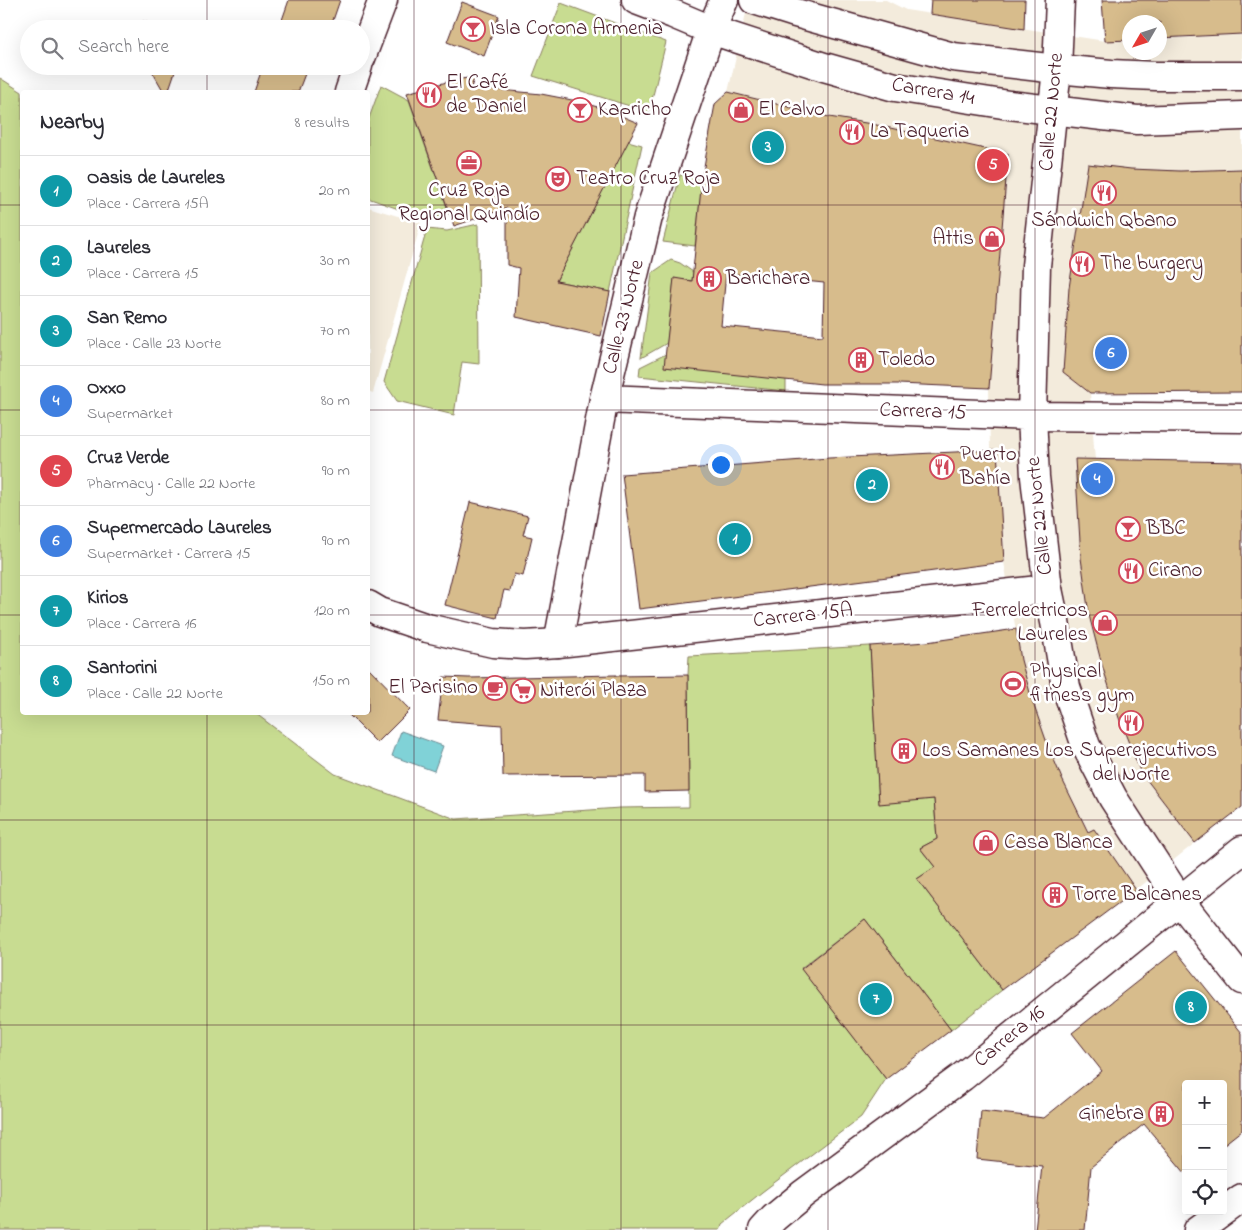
<!DOCTYPE html>
<html lang="en">
<head>
<meta charset="utf-8">
<style>
	body { margin:0; font-family:"Indie Flower",sans-serif; background:#f2f2f3; color:#2b2b33 }
	.controls { position:absolute; right:15px; bottom:15px; display:grid; overflow:hidden; border-radius:5px; box-shadow:0 5px 20px #0002 }
	.controls button { width:45px; height:45px; display:grid; place-items:center; padding:0; border:0; border-bottom:1px solid #e1e1e2; background:#fff; color:#2b2b33; font:25px sans-serif }
	.compass { position:absolute; left:1122px; top:15px; width:45px; height:45px; border-radius:50%; background:#fff; box-shadow:0 5px 20px #0002; rotate:231deg }
	.you { position:absolute; left:720px; top:464px; width:18px; height:18px; margin:-12px; border:4px solid #fff; border-radius:50%; background:#1a73e8; box-shadow:0 0 0 8px #1a73e833 }
	.badge { display:grid; place-items:center; width:32px; height:32px; border-radius:50%; background:#d93025; color:#fff; font-size:16px; font-weight:700 }
	.pin { position:absolute; translate:-50% -50%; border:2px solid #fff; box-shadow:0 1px 5px #0006 }
	.list { margin:0; padding:0; list-style:none }
	h2 { display:flex; justify-content:space-between; align-items:center; height:65px; margin:0; padding:0 20px; font-size:21px }
	h2 small { font-size:16px; font-weight:400; color:#7c7c81 }
	.list li { display:grid; grid-template-columns:32px 1fr auto; gap:15px; align-items:center; box-sizing:border-box; height:70px; padding:0 20px; border-top:1px solid #e1e1e2 }
	.list b { display:block; font-size:19px; white-space:nowrap }
	.list p { margin:0; font-size:16px; white-space:nowrap; color:#7c7c81 }
	.list em { font-size:16px; font-style:normal; color:#7c7c81 }
	.icon { flex:none; width:28px; height:28px; fill:none; stroke:currentColor; stroke-width:2; stroke-linecap:round; stroke-linejoin:round }
	.map { position:relative; flex:none; width:1242px; height:1230px; overflow:hidden }
	.search { position:absolute; background:#fff; box-shadow:0 5px 20px #0002; left:20px; top:20px; width:350px; height:55px; display:flex; align-items:center; gap:12px; box-sizing:border-box; padding:0 18px; border-radius:28px; color:#7c7c81; font-size:19px }
	.panel { position:absolute; background:#fff; box-shadow:0 5px 20px #0002; left:20px; top:90px; width:350px; height:625px; border-radius:5px }
	.map>svg:first-child { display:block }
	.built { fill:#f3ebdc }
	.green { fill:#c8dc91; stroke:#897e5e }
	.water { fill:#80d2d7; stroke:#6a8a92 }
	.building { fill:#d7bc8c; stroke:#4a1f2b; fill-rule:evenodd }
	.lines { fill:none; stroke-linecap:round; stroke-linejoin:round }
	.minor-casing { stroke:#4a1f2b; stroke-width:31 }
	.tertiary-casing { stroke:#4a1f2b; stroke-width:31 }
	.secondary-casing { stroke:#4a1f2b; stroke-width:31 }
	.minor { stroke:#fff; stroke-width:28 }
	.tertiary { stroke:#fff; stroke-width:28 }
	.secondary { stroke:#fff; stroke-width:28 }
	.grid { fill:none; stroke:#4a1f2b; stroke-width:1; stroke-opacity:0.55 }
	.labels { text-anchor:middle; dominant-baseline:central; stroke-width:5; stroke-linejoin:round; paint-order:stroke }
	.poi-label { font-size:21px; fill:#4a1f2b; stroke:#fff; text-anchor:start }
	.street-label { font-size:21px; fill:#4a1f2b; stroke:#fff }
</style>
</head>
<body>
<div class="map">
<svg width="1242" height="1230" viewBox="0 0 1242 1230">
	<rect width="100%" height="100%" fill="#fff"/>
	<filter id="ink" filterUnits="userSpaceOnUse"><feTurbulence type="fractalNoise" baseFrequency=".02" numOctaves="2"/><feDisplacementMap in="SourceGraphic" scale="10" xChannelSelector="R" yChannelSelector="G"/><feConvolveMatrix kernelMatrix="1 2 1 2 8 2 1 2 1" color-interpolation-filters="sRGB"/></filter>
	<g filter="url(#ink)">
		<g class="built">
			<path d="M749,0H886L906,10L1105,41L1129,40L1130,52H1160V39L1242,34V169L1180,171L1131,169L1088,165L1069,289L1063,372L1090,393L1095,460L1102,665L1119,718L1141,773L1195,843L1136,890L1094,829L1089,832L1082,819L1062,779L1047,743L1032,700L1021,660L1004,562L997,450H990L989,388L1008,154L901,130L829,117L728,92Z"/>
			<path d="M368,207L421,223L373,393L368,391Z"/>
		</g>
		<g class="green">
			<path d="M561,3L666,42L649,112L533,76Z"/>
			<path d="M0,78L22,92V712L255,713L335,774L456,819L620,808L689,807L688,675L689,656L870,646L879,803L934,799L937,839L920,848L935,867L917,879L1002,990L951,1030L865,919L801,968L886,1079L861,1117L762,1192L722,1224L720,1230H0Z"/>
			<path d="M381,85L409,100L449,213L429,220L368,198V121Z"/>
			<path d="M628,141L642,145L610,292L556,281Z"/>
			<path d="M680,175L693,176L702,184L695,246L663,242Z"/>
			<path d="M478,224L479,364L462,362L454,415L397,401L384,382L427,229L447,231Z"/>
			<path d="M671,260L680,263L693,272L692,281L674,279L667,343L641,358L652,273Z"/>
			<path d="M666,354L786,379V391L639,376L640,367Z"/>
		</g>
		<path class="water" d="M401,731L443,746L434,771L392,756Z"/>
		<g class="building">
			<path d="M289,0H340L330,29H304L282,20Z"/>
			<path d="M931,0H1025L1024,29L930,14Z"/>
			<path d="M1102,0H1242V34L1160,38V22H1130V40L1105,41Z"/>
			<path d="M462,2L499,16L484,56L447,42Z"/>
			<path d="M143,21L165,29H140Z"/>
			<path d="M140,66H177L168,92H164L152,71Z"/>
			<path d="M263,66H308L298,92H254Z"/>
			<path d="M475,77L471,87L541,94L572,100L605,109L638,123L556,281L610,292L601,336L516,317L519,268L507,265V208L454,226L407,93L454,80Z"/>
			<path d="M728,92L829,117L872,124L1008,154L989,388L899,384H822L664,367L674,278L692,281L702,178L715,104ZM726,273L824,283L823,336L721,326Z"/>
			<path d="M1088,164L1131,169L1180,171L1242,169V392L1090,393L1063,372L1069,288Z"/>
			<path d="M997,450L1004,562L639,609L622,474L829,458Z"/>
			<path d="M1075,459L1242,462V807L1195,843L1140,771L1119,718L1102,665L1089,615L1081,558Z"/>
			<path d="M470,502L528,516L523,535L532,537L523,576L514,574L510,591L504,590L497,618L445,605Z"/>
			<path d="M1016,629L1021,660L1032,700L1047,743L1062,779L1088,832L1094,829L1136,890L1002,990L917,879L935,867L920,848L937,839L934,799L879,804L870,646L927,642Z"/>
			<path d="M368,667L410,710L377,743L346,712H368Z"/>
			<path d="M616,675V676L688,675L689,791L645,792V775L503,776L502,725L438,720L443,677L469,678Z"/>
			<path d="M865,919L951,1030L886,1079L801,969Z"/>
			<path d="M1176,951L1242,1033V1130L1223,1145V1084H1186V1174L1144,1124L1091,1167L1085,1230H1035L1042,1166L977,1159L981,1111L1044,1118L1102,1071L1072,1033Z"/>
		</g>
		<g class="lines">
			<defs>
				<g id="minor">
					<path d="M361,58L383,0"/>
					<path d="M349,92L358,66"/>
					<path d="M604,399L1032,416L1035,477L1048,589L1055,622L1066,687L1086,746L1113,798L1180,901L1242,980"/>
					<path d="M368,605L380,612L427,628L493,643L525,645L558,643L1048,589"/>
					<path d="M558,643L604,399L648,217L711,30L724,0"/>
					<path d="M763,1230L774,1218L803,1194L962,1077L1242,850"/>
					<path d="M1198,1230L1242,1198"/>
				</g>
				<path id="tertiary" d="M1060,0L1057,69L1036,266L1032,416L1242,418"/>
				<g id="secondary">
					<path d="M636,0L673,14L711,30L824,67L895,87L1009,105L1137,120L1242,116"/>
					<path d="M754,0L792,12L953,57L1057,69L1111,74L1156,76H1242"/>
				</g>
			</defs>
			<use href="#minor" class="minor-casing"/>
			<use href="#tertiary" class="tertiary-casing"/>
			<use href="#secondary" class="secondary-casing"/>
			<use href="#minor" class="minor"/>
			<use href="#tertiary" class="tertiary"/>
			<use href="#secondary" class="secondary"/>
		</g>
	</g>
	<path class="grid" d="M207,0V29M414,0V1230M621,0V1230M828,0V1230M1035,0V1230M207,66V92M0,205H22M368,205H1242M0,410H22M368,410H1242M0,615H22M368,615H1242M207,712V1230M0,820H1242M0,1025H1242"/>
	<defs>
		<symbol id="bar-ring" viewBox="-11 -11 22 22"><circle r="9.5" fill="#fff" stroke="#d1495b" stroke-width="1.5"/><path d="M-6-5H6L.8 .8V4.5H3.5V6h-7V4.5H-.8V.8Z" fill="#d1495b"/></symbol>
		<symbol id="restaurant-ring" viewBox="-11 -11 22 22"><circle r="9.5" fill="#fff" stroke="#d1495b" stroke-width="1.5"/><path d="M-5-6h1v4h1v-4h1v4h1v-4h1v5L-1.5 .5V6h-2V.5L-5-1ZM5-6V6H3V1.5H1.5Q1.5-4 5-6Z" fill="#d1495b"/></symbol>
		<symbol id="shop-ring" viewBox="-11 -11 22 22"><circle r="9.5" fill="#fff" stroke="#d1495b" stroke-width="1.5"/><path d="M-5-2.5h2.3a2.7 3.5 0 0 1 5.4 0H5L5.5 6h-11ZM-1.5-2.5h3a1.5 2.3 0 0 0-3 0Z" fill="#d1495b"/></symbol>
		<symbol id="office-ring" viewBox="-11 -11 22 22"><circle r="9.5" fill="#fff" stroke="#d1495b" stroke-width="1.5"/><path d="M-6-3h4V-5.5h4V-3h4V5H-6ZM-1-4.5V-3h2v-1.5ZM-6 0V1H6V0Z" fill="#d1495b"/></symbol>
		<symbol id="theatre-ring" viewBox="-11 -11 22 22"><circle r="9.5" fill="#fff" stroke="#d1495b" stroke-width="1.5"/><path d="M-5-5.5Q0-4 5-5.5V0Q5 5 0 6Q-5 5-5 0ZM-3.3-2.5H-1v1.5H-3.3ZM1-2.5H3.3v1.5H1ZM-2.8 1Q0 5.5 2.8 1Z" fill="#d1495b"/></symbol>
		<symbol id="building-ring" viewBox="-11 -11 22 22"><circle r="9.5" fill="#fff" stroke="#d1495b" stroke-width="1.5"/><path d="M-4-6H4V6H1V3H-1V6H-4ZM-2.5-4.3h1.7v1.8h-1.7ZM.8-4.3h1.7v1.8H.8ZM-2.5-1h1.7V.8h-1.7ZM.8-1h1.7V.8H.8Z" fill="#d1495b"/></symbol>
		<symbol id="stadium-ring" viewBox="-11 -11 22 22"><circle r="9.5" fill="#fff" stroke="#d1495b" stroke-width="1.5"/><path d="M0-5a6.5 5 0 1 0 0 10a6.5 5 0 1 0 0-10ZM-3.5-1.8h7v3.6h-7Z" fill="#d1495b"/></symbol>
		<symbol id="cafe-ring" viewBox="-11 -11 22 22"><circle r="9.5" fill="#fff" stroke="#d1495b" stroke-width="1.5"/><path d="M-5.5-4.5H6V0H3Q3 3.5 0 3.5H-2.5Q-5.5 3.5-5.5 0ZM3-3.2v2h1.7v-2ZM-6 4.5H4V6H-6Z" fill="#d1495b"/></symbol>
		<symbol id="supermarket-ring" viewBox="-11 -11 22 22"><circle r="9.5" fill="#fff" stroke="#d1495b" stroke-width="1.5"/><path d="M-6-5.5h2.5l.6 2H6L4.5 2H-2.5L-4.4-4H-6ZM-1.5 3.2a1.3 1.3 0 1 0 .1 0ZM3 3.2a1.3 1.3 0 1 0 .1 0Z" fill="#d1495b"/></symbol>
	</defs>
	<g fill-rule="evenodd">
		<use href="#bar-ring" x="459" y="15" width="28" height="28"/>
		<use href="#restaurant-ring" x="415" y="81" width="28" height="28"/>
		<use href="#bar-ring" x="566" y="96" width="28" height="28"/>
		<use href="#shop-ring" x="727" y="96" width="28" height="28"/>
		<use href="#restaurant-ring" x="838" y="118" width="28" height="28"/>
		<use href="#office-ring" x="455" y="149" width="28" height="28"/>
		<use href="#theatre-ring" x="544" y="165" width="28" height="28"/>
		<use href="#restaurant-ring" x="1090" y="179" width="28" height="28"/>
		<use href="#shop-ring" x="978" y="225" width="28" height="28"/>
		<use href="#restaurant-ring" x="1068" y="250" width="28" height="28"/>
		<use href="#building-ring" x="695" y="265" width="28" height="28"/>
		<use href="#building-ring" x="847" y="346" width="28" height="28"/>
		<use href="#restaurant-ring" x="928" y="453" width="28" height="28"/>
		<use href="#bar-ring" x="1114" y="515" width="28" height="28"/>
		<use href="#restaurant-ring" x="1117" y="557" width="28" height="28"/>
		<use href="#shop-ring" x="1091" y="609" width="28" height="28"/>
		<use href="#stadium-ring" x="999" y="670" width="28" height="28"/>
		<use href="#cafe-ring" x="481" y="674" width="28" height="28"/>
		<use href="#supermarket-ring" x="509" y="677" width="28" height="28"/>
		<use href="#restaurant-ring" x="1117" y="709" width="28" height="28"/>
		<use href="#building-ring" x="890" y="737" width="28" height="28"/>
		<use href="#shop-ring" x="972" y="829" width="28" height="28"/>
		<use href="#building-ring" x="1041" y="881" width="28" height="28"/>
		<use href="#building-ring" x="1147" y="1100" width="28" height="28"/>
	</g>
	<g class="labels">
		<g class="poi-label">
			<text x="490" y="29">Isla Corona Armenia</text>
			<text x="446" y="83">El Café<tspan x="446" dy="24">de Daniel</tspan></text>
			<text x="598" y="110">Kapricho</text>
			<text x="758" y="110">El Calvo</text>
			<text x="870" y="132">La Taqueria</text>
			<text x="576" y="179">Teatro Cruz Roja</text>
			<text x="469" y="191" text-anchor="middle">Cruz Roja<tspan x="469" dy="24">Regional Quindío</tspan></text>
			<text x="1104" y="221" text-anchor="middle">Sándwich Qbano</text>
			<text x="974" y="239" text-anchor="end">Attis</text>
			<text x="1100" y="264">The burgery</text>
			<text x="726" y="279">Barichara</text>
			<text x="878" y="360">Toledo</text>
			<text x="960" y="455">Puerto<tspan x="960" dy="24">Bahía</tspan></text>
			<text x="1146" y="529">BBC</text>
			<text x="1148" y="571">Cirano</text>
			<text x="1088" y="611" text-anchor="end">Ferrelectricos<tspan x="1088" dy="24">Laureles</tspan></text>
			<text x="1030" y="672">Physical<tspan x="1030" dy="24">fitness gym</tspan></text>
			<text x="478" y="688" text-anchor="end">El Parisino</text>
			<text x="540" y="691">Niterói Plaza</text>
			<text x="922" y="751">Los Samanes</text>
			<text x="1131" y="751" text-anchor="middle">Los Superejecutivos<tspan x="1131" dy="24">del Norte</tspan></text>
			<text x="1004" y="843">Casa Blanca</text>
			<text x="1072" y="895">Torre Balcanes</text>
			<text x="1144" y="1114" text-anchor="end">Ginebra</text>
		</g>
		<g class="street-label">
			<text transform="translate(933 92) rotate(10)">Carrera 14</text>
			<text transform="translate(1052 112) rotate(-85)">Calle 22 Norte</text>
			<text transform="translate(624 317) rotate(-76)">Calle 23 Norte</text>
			<text transform="translate(923 412) rotate(2)">Carrera 15</text>
			<text transform="translate(1040 516) rotate(-96)">Calle 22 Norte</text>
			<text transform="translate(803 616) rotate(-6)">Carrera 15A</text>
			<text transform="translate(1010 1037) rotate(-39)">Carrera 16</text>
		</g>
	</g>
</svg>
<div class="controls">
<button>+</button>
<button>−</button>
<button><svg class="icon" aria-label="locate" viewBox="0 0 24 24"><circle cx="12" cy="12" r="6"/><path d="M12 2v4M12 18v4M2 12h4M18 12h4"/></svg></button>
</div>
<svg class="compass" viewBox="-18 -18 36 36"><path d="M0-13l5 13h-10z" fill="#e53935"/><path d="M0 13l5-13h-10z" fill="#7c7c81"/></svg>
<div class="you"></div>
<div class="pin badge" style="left:735px;top:539px;background:#0f9aa8">1</div>
<div class="pin badge" style="left:872px;top:485px;background:#0f9aa8">2</div>
<div class="pin badge" style="left:768px;top:147px;background:#0f9aa8">3</div>
<div class="pin badge" style="left:1097px;top:479px;background:#3f7fe0">4</div>
<div class="pin badge" style="left:993px;top:165px;background:#e0444e">5</div>
<div class="pin badge" style="left:1111px;top:353px;background:#3f7fe0">6</div>
<div class="pin badge" style="left:876px;top:999px;background:#0f9aa8">7</div>
<div class="pin badge" style="left:1191px;top:1007px;background:#0f9aa8">8</div>
<div class="search"><svg class="icon" aria-label="search" viewBox="0 0 24 24"><circle cx="10" cy="10" r="6"/><path d="M15 15l6 6"/></svg>Search here</div>
<section class="panel">
<h2>Nearby<small>8 results</small></h2>
<ul class="list">
<li><span class="badge" style="background:#0f9aa8">1</span><div><b>Oasis de Laureles</b><p>Place · Carrera 15A</p></div><em>20 m</em></li>
<li><span class="badge" style="background:#0f9aa8">2</span><div><b>Laureles</b><p>Place · Carrera 15</p></div><em>30 m</em></li>
<li><span class="badge" style="background:#0f9aa8">3</span><div><b>San Remo</b><p>Place · Calle 23 Norte</p></div><em>70 m</em></li>
<li><span class="badge" style="background:#3f7fe0">4</span><div><b>Oxxo</b><p>Supermarket</p></div><em>80 m</em></li>
<li><span class="badge" style="background:#e0444e">5</span><div><b>Cruz Verde</b><p>Pharmacy · Calle 22 Norte</p></div><em>90 m</em></li>
<li><span class="badge" style="background:#3f7fe0">6</span><div><b>Supermercado Laureles</b><p>Supermarket · Carrera 15</p></div><em>90 m</em></li>
<li><span class="badge" style="background:#0f9aa8">7</span><div><b>Kirios</b><p>Place · Carrera 16</p></div><em>120 m</em></li>
<li><span class="badge" style="background:#0f9aa8">8</span><div><b>Santorini</b><p>Place · Calle 22 Norte</p></div><em>150 m</em></li>
</ul>
</section>
</div>
</body>
</html>
